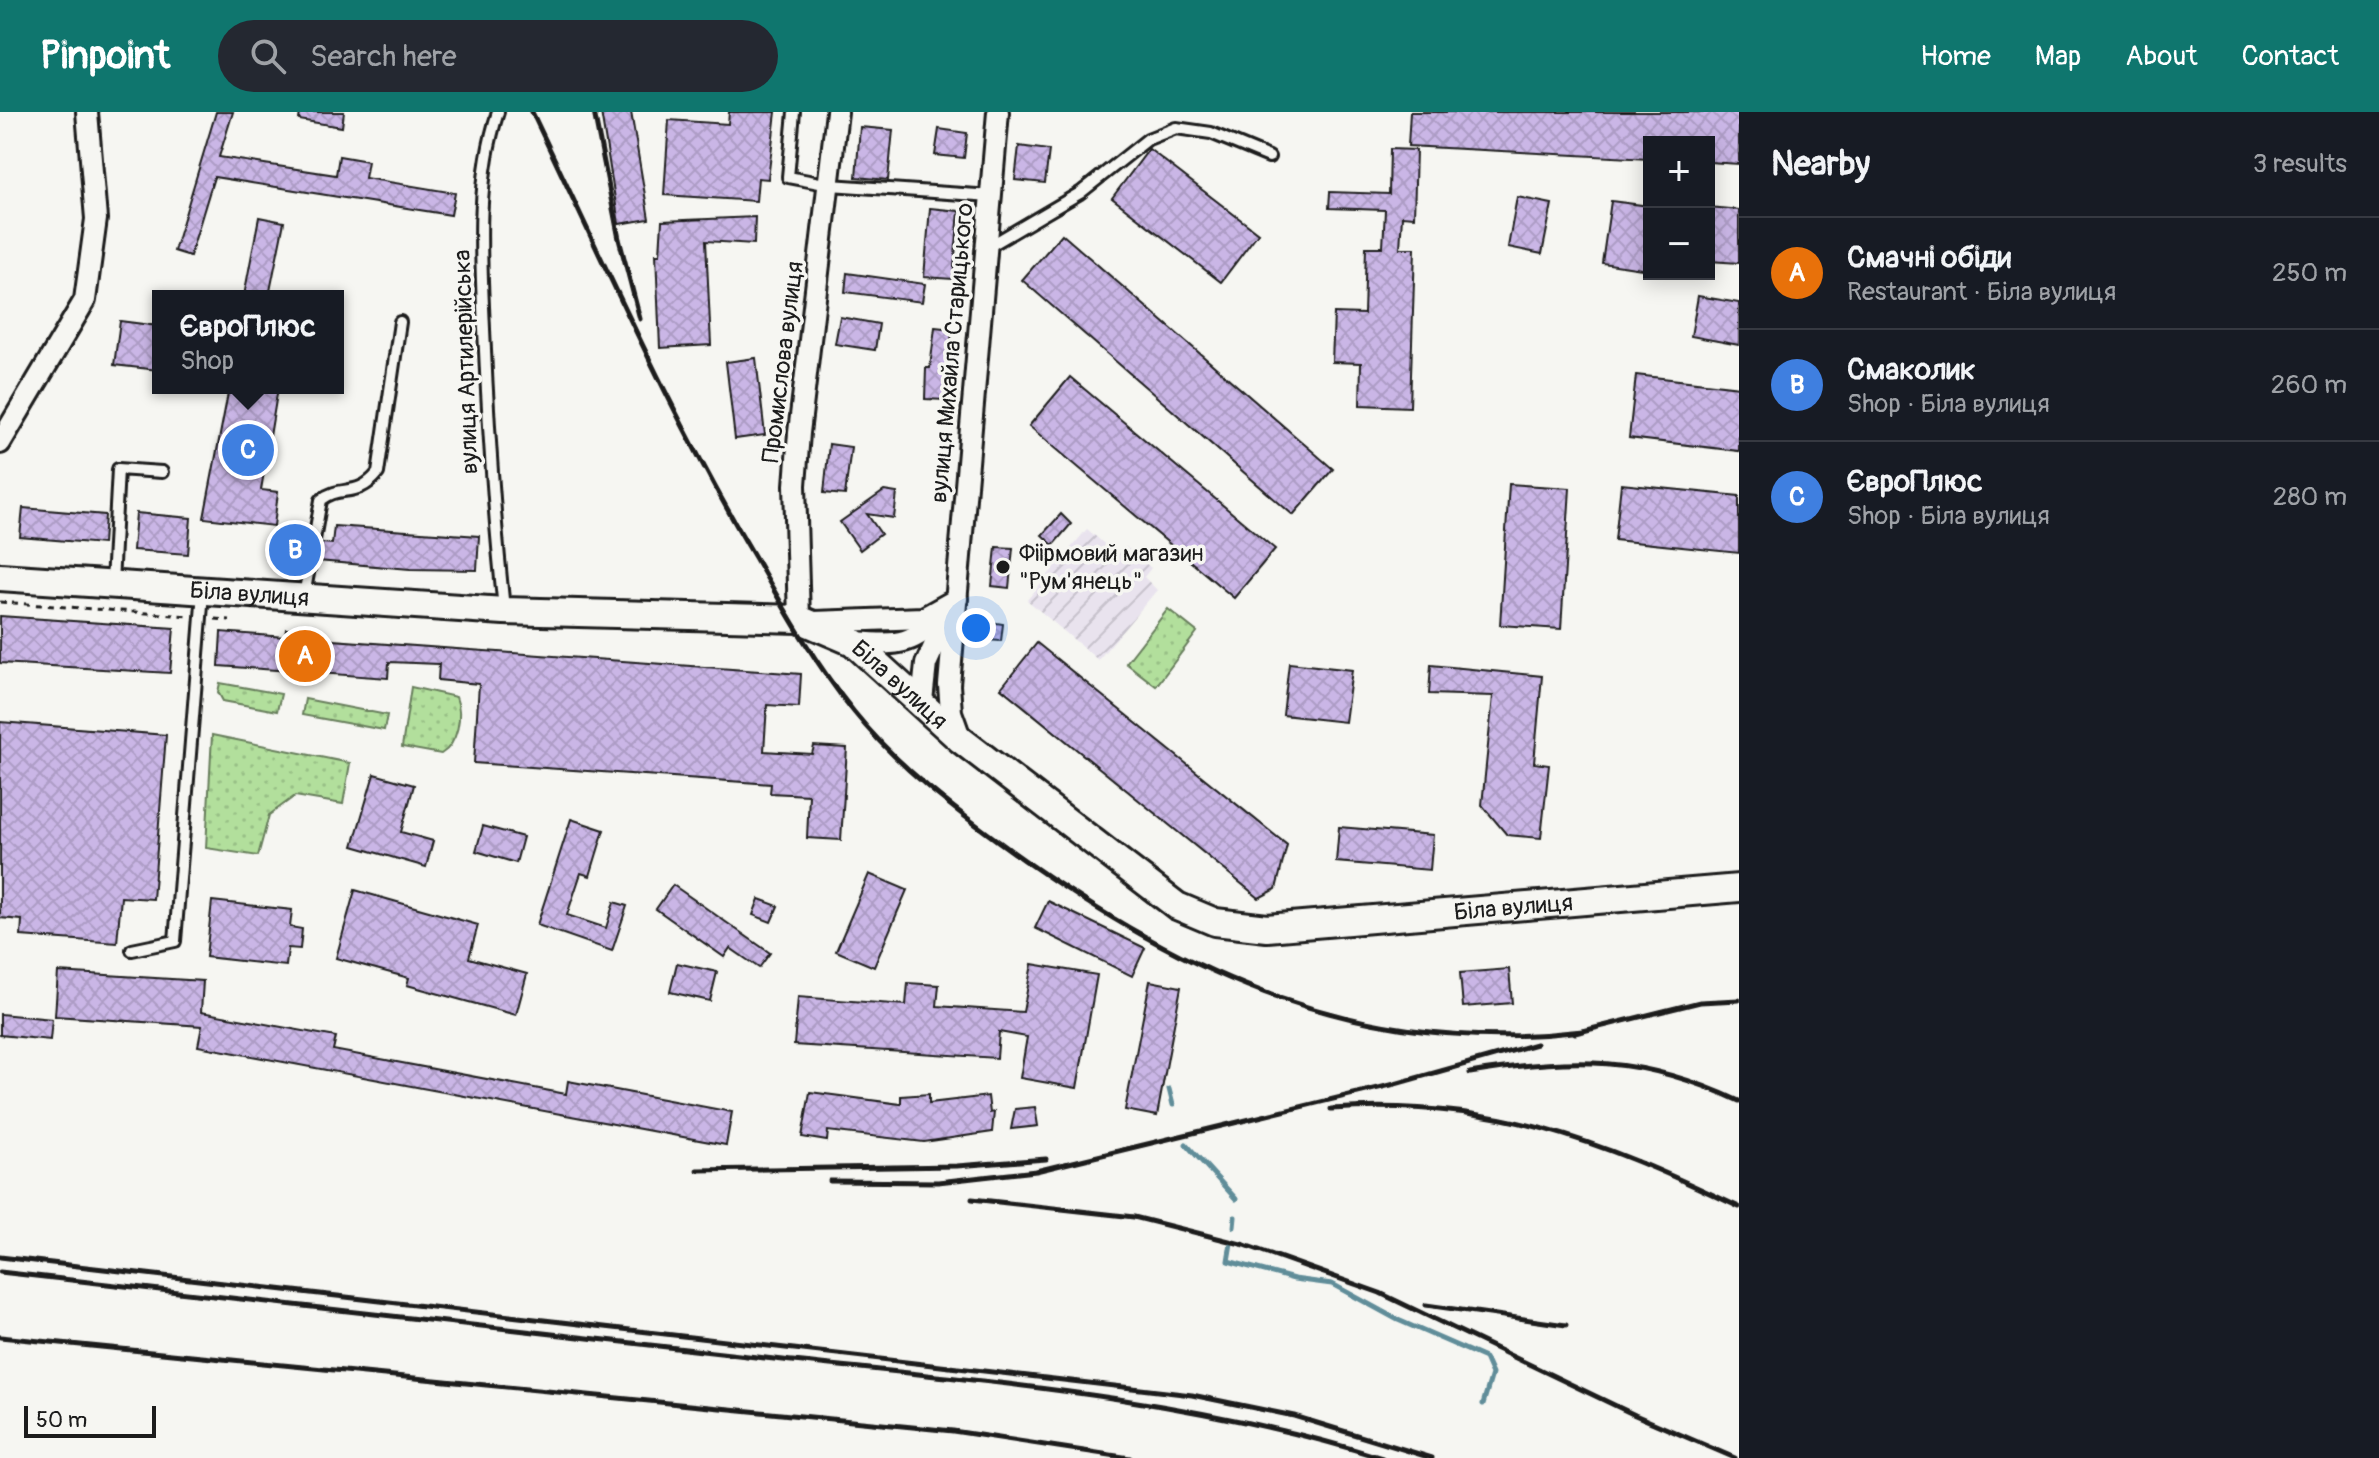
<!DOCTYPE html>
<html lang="en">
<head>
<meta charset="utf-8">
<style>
	body { margin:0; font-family:Pangolin,sans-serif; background:#242831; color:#f1f3f6 }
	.controls { position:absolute; right:24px; top:24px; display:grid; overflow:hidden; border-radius:0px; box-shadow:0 4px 20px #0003 }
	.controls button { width:72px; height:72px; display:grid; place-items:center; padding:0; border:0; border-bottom:2px solid #363941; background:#171b24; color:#f1f3f6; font:40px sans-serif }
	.scale { position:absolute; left:24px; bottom:20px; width:132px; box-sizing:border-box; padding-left:8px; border:4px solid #1c1c1c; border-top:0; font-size:22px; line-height:28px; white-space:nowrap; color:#1c1c1c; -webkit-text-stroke:6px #f6f6f2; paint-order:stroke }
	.you { position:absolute; left:976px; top:516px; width:28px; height:28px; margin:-20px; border:6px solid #fff; border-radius:50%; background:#1a73e8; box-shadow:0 0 0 12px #1a73e833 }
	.badge { display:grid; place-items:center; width:52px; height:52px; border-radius:50%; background:#0f766e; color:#fff; font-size:26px; font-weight:700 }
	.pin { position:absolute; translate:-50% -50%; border:4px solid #fff; box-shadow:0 2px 8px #0006 }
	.popup { position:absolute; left:152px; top:178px; width:192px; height:104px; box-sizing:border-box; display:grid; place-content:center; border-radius:0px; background:#171b24; filter:drop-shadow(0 2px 6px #0005); font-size:26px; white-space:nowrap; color:#9ea1a6 }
	.popup b { font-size:30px; color:#f1f3f6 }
	.popup::after { content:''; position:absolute; left:50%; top:100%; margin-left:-16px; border:16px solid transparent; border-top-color:#171b24 }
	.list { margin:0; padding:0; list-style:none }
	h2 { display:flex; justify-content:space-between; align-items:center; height:104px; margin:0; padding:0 32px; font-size:34px }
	h2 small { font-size:26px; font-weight:400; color:#9ea1a6 }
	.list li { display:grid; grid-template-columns:52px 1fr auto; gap:24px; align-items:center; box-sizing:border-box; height:112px; padding:0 32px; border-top:2px solid #363941 }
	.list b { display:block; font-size:30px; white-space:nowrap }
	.list p { margin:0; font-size:26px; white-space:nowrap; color:#9ea1a6 }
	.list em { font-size:26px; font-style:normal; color:#9ea1a6 }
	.icon { flex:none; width:44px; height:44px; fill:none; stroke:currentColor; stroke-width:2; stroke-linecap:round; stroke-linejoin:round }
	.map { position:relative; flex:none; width:1739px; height:1346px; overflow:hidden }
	header { display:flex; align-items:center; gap:48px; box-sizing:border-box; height:112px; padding:0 40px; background:#0f766e; color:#fff }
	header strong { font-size:38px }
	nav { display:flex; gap:44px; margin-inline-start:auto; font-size:28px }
	.search { width:560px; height:72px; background:#242831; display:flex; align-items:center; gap:20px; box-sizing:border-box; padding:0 28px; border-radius:44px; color:#9ea1a6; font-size:30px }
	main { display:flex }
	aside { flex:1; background:#171b24 }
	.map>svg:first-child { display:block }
	.industrial { fill:url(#industrial-furrows) }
	.green { fill:url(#green-dots); stroke:#677e5c; stroke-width:2 }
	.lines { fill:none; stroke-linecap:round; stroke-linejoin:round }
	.stream { stroke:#608d99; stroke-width:5 }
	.building { fill:url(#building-cross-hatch); stroke:#1c1c1c; stroke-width:2 }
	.service-casing { stroke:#1c1c1c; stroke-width:16 }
	.minor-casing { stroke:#1c1c1c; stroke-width:26 }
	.tertiary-casing { stroke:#1c1c1c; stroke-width:32 }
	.path { stroke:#1c1c1c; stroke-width:3; stroke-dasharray:6 6; stroke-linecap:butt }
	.service { stroke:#f6f6f2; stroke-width:10 }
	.minor { stroke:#f6f6f2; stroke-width:20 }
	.tertiary { stroke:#f6f6f2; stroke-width:26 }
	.rail { stroke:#1c1c1c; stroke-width:5 }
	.poi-dot { fill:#1c1c1c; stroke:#f6f6f2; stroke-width:3 }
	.labels { text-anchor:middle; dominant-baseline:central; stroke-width:7; stroke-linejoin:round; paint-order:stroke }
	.street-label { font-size:24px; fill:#1c1c1c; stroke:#f6f6f2 }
	.poi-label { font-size:24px; fill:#1c1c1c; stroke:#f6f6f2; text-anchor:start }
</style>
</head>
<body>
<header>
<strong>Pinpoint</strong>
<div class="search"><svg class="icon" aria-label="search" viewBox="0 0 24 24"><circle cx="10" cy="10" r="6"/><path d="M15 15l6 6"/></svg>Search here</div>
<nav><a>Home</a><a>Map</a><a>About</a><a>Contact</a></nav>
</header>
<main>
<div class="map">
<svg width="1739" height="1346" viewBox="0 0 1739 1346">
	<defs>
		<pattern id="industrial-furrows" width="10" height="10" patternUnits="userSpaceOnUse" patternTransform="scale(2)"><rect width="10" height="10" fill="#e9e3ee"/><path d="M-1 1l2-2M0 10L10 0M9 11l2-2" fill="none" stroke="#c7c2cc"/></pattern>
		<pattern id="green-dots" width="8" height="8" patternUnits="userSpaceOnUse" patternTransform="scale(2)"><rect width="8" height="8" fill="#b2df9c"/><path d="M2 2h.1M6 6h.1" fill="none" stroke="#98bf86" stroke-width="1.8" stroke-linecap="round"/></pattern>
		<pattern id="building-cross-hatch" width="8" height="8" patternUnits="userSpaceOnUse" patternTransform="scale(2)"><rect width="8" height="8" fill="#cab6e6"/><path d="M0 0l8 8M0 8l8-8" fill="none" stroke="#ad9cc5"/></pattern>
	</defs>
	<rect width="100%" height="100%" fill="#f6f6f2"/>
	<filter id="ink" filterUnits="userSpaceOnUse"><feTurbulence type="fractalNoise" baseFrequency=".0125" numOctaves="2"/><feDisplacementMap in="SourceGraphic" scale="16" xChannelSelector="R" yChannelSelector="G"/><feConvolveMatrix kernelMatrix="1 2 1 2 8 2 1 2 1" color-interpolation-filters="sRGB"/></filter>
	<g filter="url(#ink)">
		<path class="industrial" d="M1087,417L1117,443L1126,435L1151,456L1144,465L1157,478L1098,548L1027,488Z"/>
		<g class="green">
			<path d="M1168,497L1197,520L1156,574L1126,551Z"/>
			<path d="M220,571L281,582L277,599L223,589L218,580Z"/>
			<path d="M411,575L456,585C463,603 458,632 441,642L402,635Z"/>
			<path d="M305,587L387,603L384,618L302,603Z"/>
			<path d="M212,623L350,651L343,692L295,684L269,703L258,744L206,736Z"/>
		</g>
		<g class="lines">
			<g class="stream">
				<path d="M1169,977L1173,993"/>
				<path d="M1186,1032L1236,1087"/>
				<path d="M1234,1115L1235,1105"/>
				<path d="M1231,1131L1228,1149L1294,1167L1332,1172L1398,1208L1485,1246L1492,1262L1483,1292"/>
			</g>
		</g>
		<g class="building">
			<path d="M216,0H233L219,45L336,63L339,44L368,49L365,66L455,81L451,103L214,65L190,144L174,139Z"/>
			<path d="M300,0H344L342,15L299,8Z"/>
			<path d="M601,0H631L649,107L619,112Z"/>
			<path d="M729,0H776L768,67L758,66L756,89L664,83L669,8L728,12Z"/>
			<path d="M1410,0H1739V52L1709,50V30H1649V47L1408,34Z"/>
			<path d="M860,15L893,18L888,68L856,65Z"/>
			<path d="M939,17L967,21L964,46L935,43Z"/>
			<path d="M1019,34L1049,38L1045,71L1015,68Z"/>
			<path d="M1149,37L1258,121L1221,170L1112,86Z"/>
			<path d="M1390,37L1416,38L1414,105L1402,104L1400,136H1415L1410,295L1360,293L1361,251L1332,250L1334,201L1364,202L1366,135H1383L1385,98L1329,96L1330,80L1389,82Z"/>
			<path d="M1517,85L1552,92L1542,142L1508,135Z"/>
			<path d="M1611,89L1649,94V158L1602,151Z"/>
			<path d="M1709,95L1739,98V151L1709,149Z"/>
			<path d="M930,96L959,99L953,167L924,165Z"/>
			<path d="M259,105L284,110L269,184H244Z"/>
			<path d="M755,105L754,132L706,129L711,233L660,236L656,142H660L662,109Z"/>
			<path d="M1062,122L1333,357L1293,403L1022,168Z"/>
			<path d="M847,161L925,172L922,190L845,180Z"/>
			<path d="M1698,184L1739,191V233L1691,224Z"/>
			<path d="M840,205L879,212L875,238L835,232Z"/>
			<path d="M120,209L158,214V258L114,253Z"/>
			<path d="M935,215L952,217L946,288L925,287L926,256H930Z"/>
			<path d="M756,246L765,323L735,327L726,250Z"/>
			<path d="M1636,263L1739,275V339L1629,326Z"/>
			<path d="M1070,265L1275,437L1234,486L1029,314Z"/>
			<path d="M229,276H278L261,378L278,380L274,414L204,406Z"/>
			<path d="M829,332L851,335L845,383L824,381Z"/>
			<path d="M1509,372L1570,376L1561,517L1500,513Z"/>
			<path d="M1621,372L1739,384V441L1615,428Z"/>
			<path d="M884,379L897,381L894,406L867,402L881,422L860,438L840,410Z"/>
			<path d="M23,396L105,403L103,432L20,425Z"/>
			<path d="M136,401L191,406L188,442L133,438Z"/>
			<path d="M1061,402L1071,412L1053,433L1042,423Z"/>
			<path d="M334,414L479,424L477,458L410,457L318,449L322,431L332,432Z"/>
			<path d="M282,428L306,430L302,448L281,446Z"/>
			<path d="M996,435L1013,436L1009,476L992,474Z"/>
			<path d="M0,504L174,516L170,561L0,551Z"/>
			<path d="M990,510L1003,512L1001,529L987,528Z"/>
			<path d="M286,517H306L305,526L801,562L799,595L767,593L764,639L812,642L814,634L847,636L841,728L807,726L809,683L770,681L771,672L474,651L479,572L438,568L439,552L389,550L388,566L219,554L221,520L285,525Z"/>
			<path d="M1037,531L1287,733L1276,777L1259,786L1001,576Z"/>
			<path d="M1289,551L1352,558L1345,610L1283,603Z"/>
			<path d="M1431,553L1542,564L1534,651L1549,653L1541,726L1507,723L1482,693L1493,584L1429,582Z"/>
			<path d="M0,610L166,623L153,787L121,785L117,831L21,824L22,808L0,806Z"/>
			<path d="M374,662L414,673L401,720L433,729L426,755L353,734Z"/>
			<path d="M571,707L604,718L590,764L581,761L567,803L606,816L614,790L627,794L612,839L537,813Z"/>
			<path d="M483,714L523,725L516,751L476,739Z"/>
			<path d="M1339,715L1433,723L1430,758L1336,750Z"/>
			<path d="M869,762L907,778L874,855L836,839Z"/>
			<path d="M673,773L770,841L759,856L730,836L724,845L656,797Z"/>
			<path d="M355,778L478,813L469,846L527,862L516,903L407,873L409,866L336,846Z"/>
			<path d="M759,787L778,794L771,810L753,803Z"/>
			<path d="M212,789L292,798L290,815L302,817L300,837L288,836L286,854L206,845Z"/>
			<path d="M1048,789L1145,836L1132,864L1035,816Z"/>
			<path d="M677,851L717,860L710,889L670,880Z"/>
			<path d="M1032,852L1097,863L1077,976L1020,966L1027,925L999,920L997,946L794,933L798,885L906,893L908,871L939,873L937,894L1023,900Z"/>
			<path d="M1509,857L1512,891L1463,895L1460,861Z"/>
			<path d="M58,860L203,869L201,900L336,925L333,938L566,982L568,969L732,1000L726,1033L198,934L202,914L55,904Z"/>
			<path d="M1150,869L1181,875L1157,1004L1125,998Z"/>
			<path d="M0,902L52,907L50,928L0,923Z"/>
			<path d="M810,980L901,992V984L929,982V991L988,984L990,1001L994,1000L992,1020L924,1030L828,1019L827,1029L802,1025Z"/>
			<path d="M1035,995L1038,1014L1011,1017L1015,997Z"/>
		</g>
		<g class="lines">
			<defs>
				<g id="service">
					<path d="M498,0C475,70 481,145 484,217C488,311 494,403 504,497"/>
					<path d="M794,0L788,65L830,73L992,84"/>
					<path d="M988,135L1080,81L1148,27L1176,16L1211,21L1269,45"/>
					<path d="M112,471L118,357L162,360"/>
					<path d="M304,484L321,388C340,372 357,387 378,361L400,210"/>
					<path d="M132,838L175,829L203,480"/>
				</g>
				<g id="minor">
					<path d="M0,331L85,188L96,107L87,0"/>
					<path d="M799,507L795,373L799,321L837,0"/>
					<path d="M814,510L923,506L957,487"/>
					<path d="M853,530C899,533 912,535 945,499"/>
					<path d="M922,589L926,552L946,508"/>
					<path d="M961,628L951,600L949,573L998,0"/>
				</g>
				<g id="tertiary">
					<path id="s1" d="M0,465L504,499L799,507L853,530L961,628L1177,794L1215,810L1267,816L1739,776"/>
				</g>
			</defs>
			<use href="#service" class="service-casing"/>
			<use href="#minor" class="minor-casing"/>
			<use href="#tertiary" class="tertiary-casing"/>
			<g class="path">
				<path d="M0,490L188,504"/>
				<path d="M215,507L230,508"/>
			</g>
			<use href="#service" class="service"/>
			<use href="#minor" class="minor"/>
			<use href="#tertiary" class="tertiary"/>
			<g class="rail">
				<path d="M532,0C604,150 671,304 756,447C786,500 816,553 854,600C899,656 955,698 1013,740C1189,866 1362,945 1583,919"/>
				<path d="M594,0L619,127L640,207"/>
				<path d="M1575,921L1700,890L1739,888"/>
				<path d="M1470,961C1572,944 1644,944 1739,989"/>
				<path d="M1331,997C1491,986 1597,1027 1739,1095"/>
				<path d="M697,1058L957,1054L1046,1047"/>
				<path d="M830,1069L938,1070L1036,1059L1395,972L1536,932"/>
				<path d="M972,1087L1134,1105L1245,1133L1380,1181L1635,1303L1735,1346"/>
				<path d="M0,1145L1192,1283L1294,1304L1432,1346"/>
				<path d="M0,1160C258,1190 516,1219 774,1247C978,1269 1186,1284 1382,1346"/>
				<path d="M1426,1193L1566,1213"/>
				<path d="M0,1225L953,1319L1130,1346"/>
			</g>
		</g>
	</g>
	<circle class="poi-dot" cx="1003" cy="455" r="8"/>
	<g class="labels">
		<g class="street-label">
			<text transform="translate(952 241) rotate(-85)">вулиця Михайла Старицького</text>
			<text transform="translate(466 250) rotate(-92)">вулиця Артилерійська</text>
			<text transform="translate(783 250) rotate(-83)">Промислова вулиця</text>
			<text stroke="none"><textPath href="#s1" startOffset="250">Біла вулиця</textPath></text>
			<text stroke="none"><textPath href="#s1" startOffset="922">Біла вулиця</textPath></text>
			<text stroke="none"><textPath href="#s1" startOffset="1618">Біла вулиця</textPath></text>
		</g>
		<g class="poi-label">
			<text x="1019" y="441">Фіірмовий магазин<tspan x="1019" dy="28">"Рум'янець"</tspan></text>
		</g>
	</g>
</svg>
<div class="controls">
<button>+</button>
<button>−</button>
</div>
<div class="scale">50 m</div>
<div class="you"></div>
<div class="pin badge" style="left:305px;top:544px;background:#e8710a">A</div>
<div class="pin badge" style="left:295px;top:438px;background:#3f7fe0">B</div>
<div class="pin badge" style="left:248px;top:338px;background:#3f7fe0">C</div>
<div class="popup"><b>ЄвроПлюс</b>Shop</div>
</div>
<aside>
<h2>Nearby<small>3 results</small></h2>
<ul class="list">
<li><span class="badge" style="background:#e8710a">A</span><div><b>Смачні обіди</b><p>Restaurant · Біла вулиця</p></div><em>250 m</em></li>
<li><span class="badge" style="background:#3f7fe0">B</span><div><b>Смаколик</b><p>Shop · Біла вулиця</p></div><em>260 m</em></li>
<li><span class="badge" style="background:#3f7fe0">C</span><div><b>ЄвроПлюс</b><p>Shop · Біла вулиця</p></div><em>280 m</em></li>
</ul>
</aside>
</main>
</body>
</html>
